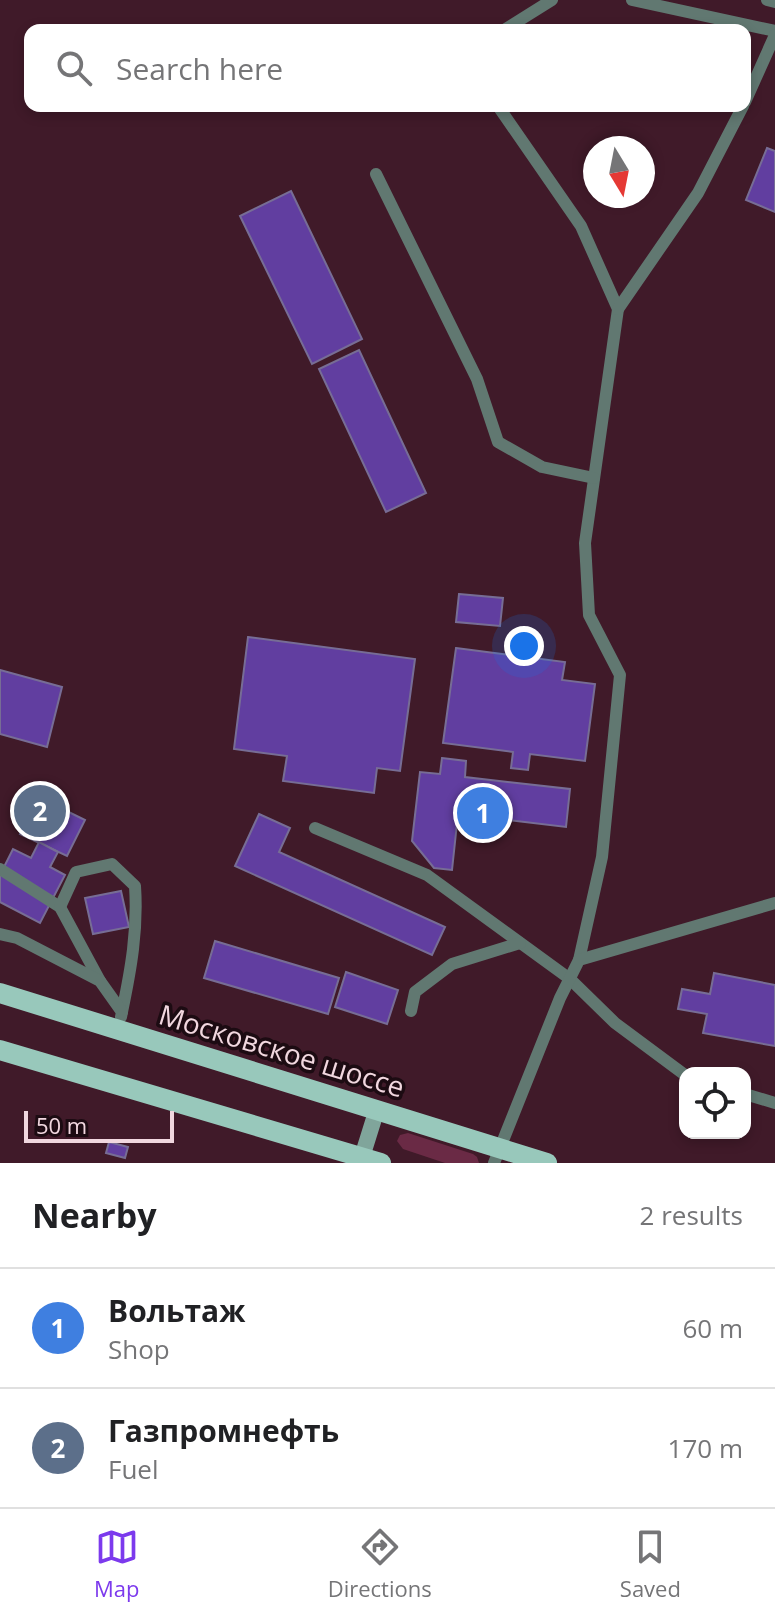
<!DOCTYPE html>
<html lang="en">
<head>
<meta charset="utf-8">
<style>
	body { margin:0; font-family:"Open Sans",sans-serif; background:#f2f2f2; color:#202124 }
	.controls { position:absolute; right:24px; bottom:24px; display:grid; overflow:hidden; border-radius:16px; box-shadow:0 4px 12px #0003 }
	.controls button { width:72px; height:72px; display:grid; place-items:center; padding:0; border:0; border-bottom:2px solid #e0e0e0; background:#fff; color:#202124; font:40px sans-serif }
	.compass { position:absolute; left:583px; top:136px; width:72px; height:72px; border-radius:50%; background:#fff; box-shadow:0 4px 12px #0003; rotate:170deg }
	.scale { position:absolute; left:24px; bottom:20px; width:150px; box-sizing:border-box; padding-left:8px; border:4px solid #f1d7df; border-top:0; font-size:22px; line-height:28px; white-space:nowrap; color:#f1d7df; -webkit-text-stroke:6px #1c0b12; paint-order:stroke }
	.you { position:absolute; left:524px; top:646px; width:28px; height:28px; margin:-20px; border:6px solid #fff; border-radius:50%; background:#1a73e8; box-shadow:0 0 0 12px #1a73e833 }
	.badge { display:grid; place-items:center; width:52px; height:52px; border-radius:50%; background:#7c3aed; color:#fff; font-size:26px; font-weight:700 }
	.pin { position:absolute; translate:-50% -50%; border:4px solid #fff; box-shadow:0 2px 8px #0006 }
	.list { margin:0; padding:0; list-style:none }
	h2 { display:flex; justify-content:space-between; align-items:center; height:104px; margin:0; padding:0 32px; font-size:34px }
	h2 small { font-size:26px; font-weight:400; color:#757577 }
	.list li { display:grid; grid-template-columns:52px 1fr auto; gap:24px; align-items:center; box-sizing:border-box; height:120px; padding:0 32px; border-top:2px solid #e0e0e0 }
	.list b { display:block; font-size:30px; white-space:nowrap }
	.list p { margin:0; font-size:26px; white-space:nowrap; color:#757577 }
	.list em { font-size:26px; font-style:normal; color:#757577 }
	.icon { flex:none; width:44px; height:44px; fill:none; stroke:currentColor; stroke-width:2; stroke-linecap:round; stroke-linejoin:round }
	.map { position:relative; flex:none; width:775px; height:1163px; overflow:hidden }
	.search { position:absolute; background:#fff; box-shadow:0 4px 12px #0003; left:24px; right:24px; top:24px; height:88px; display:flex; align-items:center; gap:20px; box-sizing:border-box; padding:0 28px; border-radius:16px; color:#757577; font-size:30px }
	.sheet { height:344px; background:#fff }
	nav { display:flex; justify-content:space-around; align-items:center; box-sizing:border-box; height:112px; border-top:2px solid #e0e0e0; background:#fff; font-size:22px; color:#757577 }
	nav a { display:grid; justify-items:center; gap:4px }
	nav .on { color:#7c3aed }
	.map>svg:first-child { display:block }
	.green { fill:#6a2a45 }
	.building { fill:#613ea0; stroke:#776d95; stroke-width:2 }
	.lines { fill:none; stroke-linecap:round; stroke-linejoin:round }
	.lane { stroke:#617871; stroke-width:12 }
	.secondary { stroke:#80a59b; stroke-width:16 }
	.primary { stroke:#98c8bb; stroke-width:20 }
	.labels { text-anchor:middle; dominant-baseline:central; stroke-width:7; stroke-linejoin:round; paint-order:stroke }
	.street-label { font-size:28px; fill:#f1d7df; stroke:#1c0b12 }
</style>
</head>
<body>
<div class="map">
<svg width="775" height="1163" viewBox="0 0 775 1163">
	<rect width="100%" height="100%" fill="#401a29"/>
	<path class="green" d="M408,1133L473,1154L477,1157L479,1163H445L403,1149L397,1141L400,1135Z"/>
	<g class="building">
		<path d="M767,148L775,151V212L746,200Z"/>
		<path d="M291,191L362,339L312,364L240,216Z"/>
		<path d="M359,350L426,493L386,512L319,369Z"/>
		<path d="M459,594L503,598L500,626L456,622Z"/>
		<path d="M248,637L415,659L400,771L377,768L374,793L283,781L287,756L234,749Z"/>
		<path d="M456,648L565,662L562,680L595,684L585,761L530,754L528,770L511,768L513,752L443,743Z"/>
		<path d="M0,670L62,687L47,747L0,734Z"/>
		<path d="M442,758L466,761L465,777L570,789L566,827L458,814L452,870L434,868L412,841L420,772L440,774Z"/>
		<path d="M38,797L85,820L67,856L20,834Z"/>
		<path d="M259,814L290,828L279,852L445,927L432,955L235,866Z"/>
		<path d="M39,842L58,852L50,867L65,875L40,923L0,902V875L13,849L31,858Z"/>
		<path d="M121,891L129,927L93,934L85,898Z"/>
		<path d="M215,941L339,978L328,1014L204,978Z"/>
		<path d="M346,972L398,990L387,1024L335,1007Z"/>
		<path d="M714,973L775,985V1046L703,1033L707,1014L678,1009L682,989L710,994Z"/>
		<path d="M109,1142L128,1147L125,1158L106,1153Z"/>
	</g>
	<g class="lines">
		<g class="lane">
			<path d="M632,0L775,31"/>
			<path d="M767,0L775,2"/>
			<path d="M504,30L552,0"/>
			<path d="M745,102L775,35"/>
			<path d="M498,106L581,226L618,309L585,543L589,615L620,675L602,857L579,960"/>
			<path d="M376,174L477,379L498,442L542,467L594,478"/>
			<path d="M618,309L698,193L743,106"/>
			<path d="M315,828L427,875L570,979L615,1023L685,1075"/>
			<path d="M0,869L60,907L100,981"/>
			<path d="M60,907L76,872L112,864L135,886C138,930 131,969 122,1012"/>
			<path d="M0,934L17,938L100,981L122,1012L121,1017"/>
			<path d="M411,1011L415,992L452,964L520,943"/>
			<path d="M745,1094L775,1103"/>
			<path d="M494,1163L560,998L579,960L775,903"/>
		</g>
		<path class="secondary" d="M362,1157L377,1109"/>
		<g class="primary">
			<path d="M0,993L547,1163"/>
			<path d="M0,1050L381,1163"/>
		</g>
	</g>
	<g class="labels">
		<g class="street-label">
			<text transform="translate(282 1050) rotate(17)">Московское шоссе</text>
		</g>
	</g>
</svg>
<div class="controls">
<button><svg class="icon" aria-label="locate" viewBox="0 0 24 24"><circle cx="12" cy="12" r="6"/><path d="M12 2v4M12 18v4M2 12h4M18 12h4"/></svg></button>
</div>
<svg class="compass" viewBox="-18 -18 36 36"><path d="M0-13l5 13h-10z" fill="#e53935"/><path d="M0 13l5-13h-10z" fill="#757577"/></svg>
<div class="scale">50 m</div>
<div class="you"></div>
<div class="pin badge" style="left:483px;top:813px;background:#3f7fe0">1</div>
<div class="pin badge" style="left:40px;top:811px;background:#5c6f8a">2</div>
<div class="search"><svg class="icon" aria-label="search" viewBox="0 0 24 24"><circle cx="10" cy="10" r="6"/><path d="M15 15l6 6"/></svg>Search here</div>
</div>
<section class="sheet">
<h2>Nearby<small>2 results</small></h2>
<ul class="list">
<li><span class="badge" style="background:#3f7fe0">1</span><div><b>Вольтаж</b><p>Shop</p></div><em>60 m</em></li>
<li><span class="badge" style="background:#5c6f8a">2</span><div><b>Газпромнефть</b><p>Fuel</p></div><em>170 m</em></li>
</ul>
</section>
<nav>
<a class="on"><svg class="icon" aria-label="map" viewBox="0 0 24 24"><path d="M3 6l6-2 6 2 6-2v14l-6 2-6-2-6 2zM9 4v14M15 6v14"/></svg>Map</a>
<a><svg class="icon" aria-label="directions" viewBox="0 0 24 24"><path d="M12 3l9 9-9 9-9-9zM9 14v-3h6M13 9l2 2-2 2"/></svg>Directions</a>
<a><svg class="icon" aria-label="saved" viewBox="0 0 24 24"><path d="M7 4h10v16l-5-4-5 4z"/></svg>Saved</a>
</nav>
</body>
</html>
